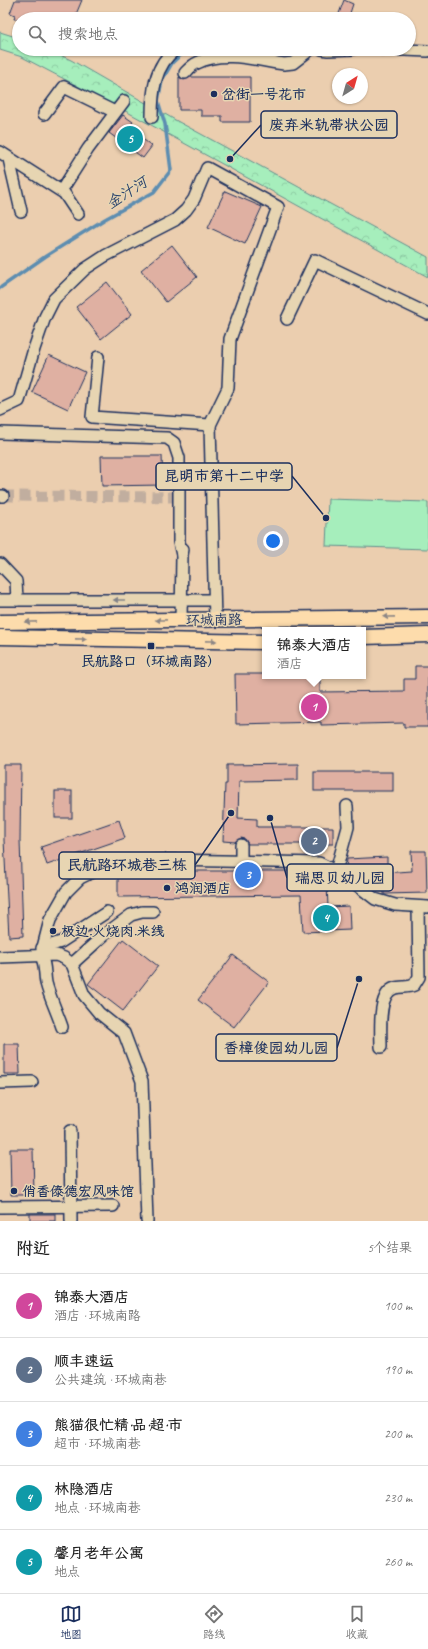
<!DOCTYPE html>
<html lang="zh">
<head>
<meta charset="utf-8">
<style>
	body { margin:0; font-family:Caveat,"LXGW WenKai TC",sans-serif; background:#f2f2f2; color:#222 }
	.compass { position:absolute; left:332px; top:68px; width:36px; height:36px; border-radius:50%; background:#fff; box-shadow:0 1px 3px #0004; rotate:37deg }
	.you { position:absolute; left:273px; top:541px; width:14px; height:14px; margin:-10px; border:3px solid #fff; border-radius:50%; background:#1a73e8; box-shadow:0 0 0 6px #1a73e833 }
	.badge { display:grid; place-items:center; width:26px; height:26px; border-radius:50%; background:#1b2f5e; color:#fff; font-size:13px; font-weight:700 }
	.pin { position:absolute; translate:-50% -50%; border:2px solid #fff; box-shadow:0 1px 4px #0006 }
	.popup { position:absolute; left:262px; top:627px; width:104px; height:52px; box-sizing:border-box; display:grid; place-content:center; border-radius:0px; background:#fff; filter:drop-shadow(0 1px 3px #0005); font-size:13px; white-space:nowrap; color:#767676 }
	.popup b { font-size:15px; color:#222 }
	.popup::after { content:''; position:absolute; left:50%; top:100%; margin-left:-8px; border:8px solid transparent; border-top-color:#fff }
	.list { margin:0; padding:0; list-style:none }
	h2 { display:flex; justify-content:space-between; align-items:center; height:52px; margin:0; padding:0 16px; font-size:17px }
	h2 small { font-size:13px; font-weight:400; color:#767676 }
	.list li { display:grid; grid-template-columns:26px 1fr auto; gap:12px; align-items:center; box-sizing:border-box; height:64px; padding:0 16px; border-top:1px solid #e0e0e0 }
	.list b { display:block; font-size:15px; white-space:nowrap }
	.list p { margin:0; font-size:13px; white-space:nowrap; color:#767676 }
	.list em { font-size:13px; font-style:normal; color:#767676 }
	.icon { flex:none; width:22px; height:22px; fill:none; stroke:currentColor; stroke-width:2; stroke-linecap:round; stroke-linejoin:round }
	.map { position:relative; flex:none; width:428px; height:1221px; overflow:hidden }
	.search { position:absolute; background:#fff; box-shadow:0 1px 3px #0004; left:12px; right:12px; top:12px; height:44px; display:flex; align-items:center; gap:10px; box-sizing:border-box; padding:0 14px; border-radius:22px; color:#767676; font-size:15px }
	.sheet { height:372px; background:#fff }
	nav { display:flex; justify-content:space-around; align-items:center; box-sizing:border-box; height:56px; border-top:1px solid #e0e0e0; background:#fff; font-size:11px; color:#767676 }
	nav a { display:grid; justify-items:center; gap:2px }
	nav .on { color:#1b2f5e }
	.map>svg:first-child { display:block }
	.park { fill:url(#park-crowns); stroke:#608e8d }
	.pitch { fill:#a6eebc; stroke:#608e8d }
	.lines { fill:none; stroke-linecap:round; stroke-linejoin:round }
	.stream { stroke:#5c8db1; stroke-width:3.5 }
	.building { fill:#dfb0a2; stroke:#1b2f5e }
	.minor-tunnel { stroke:#c1ae9f; stroke-width:11; stroke-dasharray:11 5.5; stroke-linecap:butt }
	.minor-casing { stroke:#1b2f5e; stroke-width:14 }
	.major-casing { stroke:#1b2f5e; stroke-width:17 }
	.minor { stroke:#e7d5b2; stroke-width:11 }
	.major { stroke:#fddcac; stroke-width:14 }
	.oneway { fill:#818288 }
	.oneway2 { fill:#8c8685 }
	.poi-dot { fill:#1b2f5e; stroke:#e7d5b2; stroke-width:1.5 }
	.labels { text-anchor:middle; dominant-baseline:central; stroke-width:3; stroke-linejoin:round; paint-order:stroke }
	.poi-label { font-size:14px; font-weight:bold; fill:#1b2f5e; stroke:#e7d5b2; text-anchor:start }
	.street-label { font-size:14px; fill:#1b2f5e; stroke:#e7d5b2 }
	.water-label { font-size:15px; font-style:italic; fill:#263f6c; stroke:#e7d5b2 }
	.leader { fill:none; stroke:#1b2f5e; stroke-width:1.5 }
	.callout-dot { fill:#1b2f5e; stroke:#e7d5b2; stroke-width:1.5 }
	.callout { fill:#e7d5b2; stroke:#1b2f5e; stroke-width:1.5 }
	.callout-label { font-size:15px; text-anchor:middle; font-weight:bold; fill:#1b2f5e }
</style>
</head>
<body>
<div class="map">
<svg width="428" height="1221" viewBox="0 0 428 1221">
	<defs>
		<pattern id="park-crowns" width="20" height="18" patternUnits="userSpaceOnUse"><rect width="20" height="18" fill="#a6eebc"/><path d="M2 6a3 3 0 1 1 6 0M12 15a3 3 0 1 1 6 0" fill="none" stroke="#8ecca4"/></pattern>
	</defs>
	<rect width="100%" height="100%" fill="#ebceaf"/>
	<filter id="ink" filterUnits="userSpaceOnUse"><feTurbulence type="fractalNoise" baseFrequency=".025" numOctaves="2"/><feDisplacementMap in="SourceGraphic" scale="8" xChannelSelector="R" yChannelSelector="G"/><feConvolveMatrix kernelMatrix="1 2 1 2 8 2 1 2 1" color-interpolation-filters="sRGB"/></filter>
	<g filter="url(#ink)">
		<path class="park" d="M0,32L19,38V49H47L71,60L177,121L428,257V277L131,114L22,57L0,50Z"/>
		<path class="pitch" d="M328,499L428,502V549L326,546Z"/>
		<g class="lines">
			<g class="stream">
				<path d="M288,49L297,51"/>
				<path d="M0,288L46,256L105,219L154,192L171,170L165,124L158,101L162,80L172,63L187,49"/>
			</g>
		</g>
		<g class="building">
			<path d="M15,0H82L74,19H14L15,15L10,13Z"/>
			<path d="M344,0L353,4L348,19H337Z"/>
			<path d="M179,77L184,80L190,77H250V122H222V116H201V110H179Z"/>
			<path d="M123,115L133,122L128,128L152,146L143,158L109,133Z"/>
			<path d="M225,191L262,207L245,244L208,227Z"/>
			<path d="M172,245L197,277L166,302L141,270Z"/>
			<path d="M107,282L132,314L101,339L76,307Z"/>
			<path d="M49,355L85,372L68,409L32,392Z"/>
			<path d="M101,456H162L163,485L102,486Z"/>
			<path d="M415,666H428V727H404V723L321,725V722L236,724L235,674H265V676H320V692L404,691V679H415Z"/>
			<path d="M298,764V780L239,781L238,818L257,819V827H333V844H248L245,839L241,838L235,842L223,841L225,784H227V765Z"/>
			<path d="M4,765H21L20,840L23,936L9,937L4,840Z"/>
			<rect x="314" y="772" width="79" height="19"/>
			<rect x="55" y="791" width="17" height="27"/>
			<path d="M119,820L125,838L47,865L41,847Z"/>
			<path d="M411,851H426L427,893L384,894L383,873L412,871Z"/>
			<path d="M387,857V872L354,874L346,869L347,859Z"/>
			<path d="M118,871H289L290,886L327,884L328,907L349,906L350,930L303,932L301,895L118,897Z"/>
			<path d="M123,939L158,966L123,1011L88,984Z"/>
			<path d="M233,955L269,982L234,1027L198,1000Z"/>
			<path d="M4,1044H19L20,1074H4Z"/>
			<path d="M10,1149H33L34,1195H11Z"/>
			<rect x="30" y="1214" width="25" height="7"/>
		</g>
		<g class="lines">
			<path class="minor-tunnel" d="M3,496L186,497"/>
			<defs>
				<g id="minor">
					<path d="M322,49L328,50L353,49"/>
					<path d="M380,49L428,51"/>
					<path d="M185,73C188,70 192,65 197,63C223,50 256,60 284,64L293,63L311,49"/>
					<path d="M44,114L64,87L115,112"/>
					<path d="M152,117C152,93 154,65 176,49"/>
					<path d="M0,152L64,193L78,214"/>
					<path d="M9,159L21,211"/>
					<path d="M65,185L88,149L124,101"/>
					<path d="M287,319L315,260L428,314"/>
					<path d="M0,410L19,401L34,349L45,317L54,299L85,269L105,256L175,220L186,210L194,199L207,168L278,207L230,339L228,388L210,425L92,417L98,357"/>
					<path d="M210,425L215,620"/>
					<path d="M0,433L167,438L174,443L179,458V542L182,555"/>
					<path d="M0,496H3"/>
					<path d="M0,564L16,581L17,600"/>
					<path d="M0,600H214"/>
					<path d="M181,620L182,555L183,549"/>
					<path d="M241,861V845"/>
					<path d="M336,871L348,827L347,806"/>
					<path d="M42,948L61,942L107,912"/>
					<path d="M41,955L50,920L66,892L80,878L98,869L124,862L168,860L319,863L345,876L375,899L395,905L428,907"/>
					<path d="M41,955C46,967 44,971 46,983C50,998 57,1012 62,1027"/>
					<path d="M0,957L56,955L64,958L72,964L84,995L99,1013L124,1033L142,1081L147,1221"/>
					<path d="M72,964L104,935L131,915L142,912H153"/>
					<path d="M381,1047C381,1032 377,993 395,988C401,986 408,988 414,985L419,977L418,907"/>
					<path d="M0,1083L32,1082"/>
					<path d="M70,1131L71,1221"/>
					<path d="M0,1207L113,1206"/>
				</g>
				<g id="major">
					<path d="M0,622L428,617"/>
					<path d="M0,637L265,642"/>
					<path d="M363,637L428,635"/>
				</g>
			</defs>
			<use href="#minor" class="minor-casing"/>
			<use href="#major" class="major-casing"/>
			<use href="#minor" class="minor"/>
			<use href="#major" class="major"/>
		</g>
		<defs><path id="oneway-solid" d="M-6-.8H1V-3.2L6.5 0L1 3.2V.8H-6Z"/></defs>
		<use class="oneway" href="#oneway-solid" transform="translate(119 600) rotate(-180)"/>
		<g class="oneway2">
			<use href="#oneway-solid" transform="translate(389 617) rotate(179)"/>
			<use href="#oneway-solid" transform="translate(161 620) rotate(179)"/>
			<use href="#oneway-solid" transform="translate(31 622) rotate(179)"/>
			<use href="#oneway-solid" transform="translate(81 639) rotate(1)"/>
			<use href="#oneway-solid" transform="translate(211 641) rotate(1)"/>
		</g>
	</g>
	<g class="poi-dot">
		<circle cx="214" cy="94" r="4"/>
		<rect x="147" y="642" width="8" height="8" rx="2"/>
		<circle cx="167" cy="888" r="4"/>
		<circle cx="53" cy="931" r="4"/>
		<circle cx="14" cy="1191" r="4"/>
	</g>
	<g class="labels">
		<g class="poi-label">
			<text x="222" y="94">岔街一号花市</text>
			<text x="151" y="661" text-anchor="middle">民航路口（环城南路）</text>
			<text x="175" y="888">鸿润酒店</text>
			<text x="61" y="931">极边.火烧肉.米线</text>
			<text x="22" y="1191">俏香傣德宏风味馆</text>
		</g>
		<g class="street-label">
			<text transform="translate(214 620) rotate(-1)">环城南路</text>
		</g>
		<g class="water-label">
			<text transform="translate(127 193) rotate(-33)">金汁河</text>
		</g>
	</g>
	<path class="leader" d="M230 159L261 125M326 518L292 476M231 813L195 865M270 818L287 878M359 979L337 1048"/>
	<g class="callout-dot">
		<circle cx="230" cy="159" r="4"/>
		<circle cx="326" cy="518" r="4"/>
		<circle cx="231" cy="813" r="4"/>
		<circle cx="270" cy="818" r="4"/>
		<circle cx="359" cy="979" r="4"/>
	</g>
	<g class="callout">
		<rect x="261" y="111" width="136" height="27" rx="4"/>
		<rect x="156" y="463" width="136" height="27" rx="4"/>
		<rect x="59" y="852" width="136" height="27" rx="4"/>
		<rect x="287" y="864" width="106" height="27" rx="4"/>
		<rect x="216" y="1034" width="121" height="27" rx="4"/>
	</g>
	<g class="callout-label">
		<text x="329" y="130">废弃米轨带状公园</text>
		<text x="224" y="481">昆明市第十二中学</text>
		<text x="127" y="870">民航路环城巷三栋</text>
		<text x="340" y="883">瑞思贝幼儿园</text>
		<text x="276" y="1053">香樟俊园幼儿园</text>
	</g>
</svg>
<svg class="compass" viewBox="-18 -18 36 36"><path d="M0-13l5 13h-10z" fill="#e53935"/><path d="M0 13l5-13h-10z" fill="#767676"/></svg>
<div class="you"></div>
<div class="pin badge" style="left:314px;top:707px;background:#d1479c">1</div>
<div class="popup"><b>锦泰大酒店</b>酒店</div>
<div class="pin badge" style="left:314px;top:841px;background:#5c6f8a">2</div>
<div class="pin badge" style="left:248px;top:875px;background:#3f7fe0">3</div>
<div class="pin badge" style="left:326px;top:918px;background:#0f9aa8">4</div>
<div class="pin badge" style="left:130px;top:139px;background:#0f9aa8">5</div>
<div class="search"><svg class="icon" aria-label="search" viewBox="0 0 24 24"><circle cx="10" cy="10" r="6"/><path d="M15 15l6 6"/></svg>搜索地点</div>
</div>
<section class="sheet">
<h2>附近<small>5个结果</small></h2>
<ul class="list">
<li><span class="badge" style="background:#d1479c">1</span><div><b>锦泰大酒店</b><p>酒店 · 环城南路</p></div><em>100 m</em></li>
<li><span class="badge" style="background:#5c6f8a">2</span><div><b>顺丰速运</b><p>公共建筑 · 环城南巷</p></div><em>190 m</em></li>
<li><span class="badge" style="background:#3f7fe0">3</span><div><b>熊猫很忙精·品·超·市</b><p>超市 · 环城南巷</p></div><em>200 m</em></li>
<li><span class="badge" style="background:#0f9aa8">4</span><div><b>林隐酒店</b><p>地点 · 环城南巷</p></div><em>230 m</em></li>
<li><span class="badge" style="background:#0f9aa8">5</span><div><b>馨月老年公寓</b><p>地点</p></div><em>260 m</em></li>
</ul>
</section>
<nav>
<a class="on"><svg class="icon" aria-label="map" viewBox="0 0 24 24"><path d="M3 6l6-2 6 2 6-2v14l-6 2-6-2-6 2zM9 4v14M15 6v14"/></svg>地图</a>
<a><svg class="icon" aria-label="directions" viewBox="0 0 24 24"><path d="M12 3l9 9-9 9-9-9zM9 14v-3h6M13 9l2 2-2 2"/></svg>路线</a>
<a><svg class="icon" aria-label="saved" viewBox="0 0 24 24"><path d="M7 4h10v16l-5-4-5 4z"/></svg>收藏</a>
</nav>
</body>
</html>
